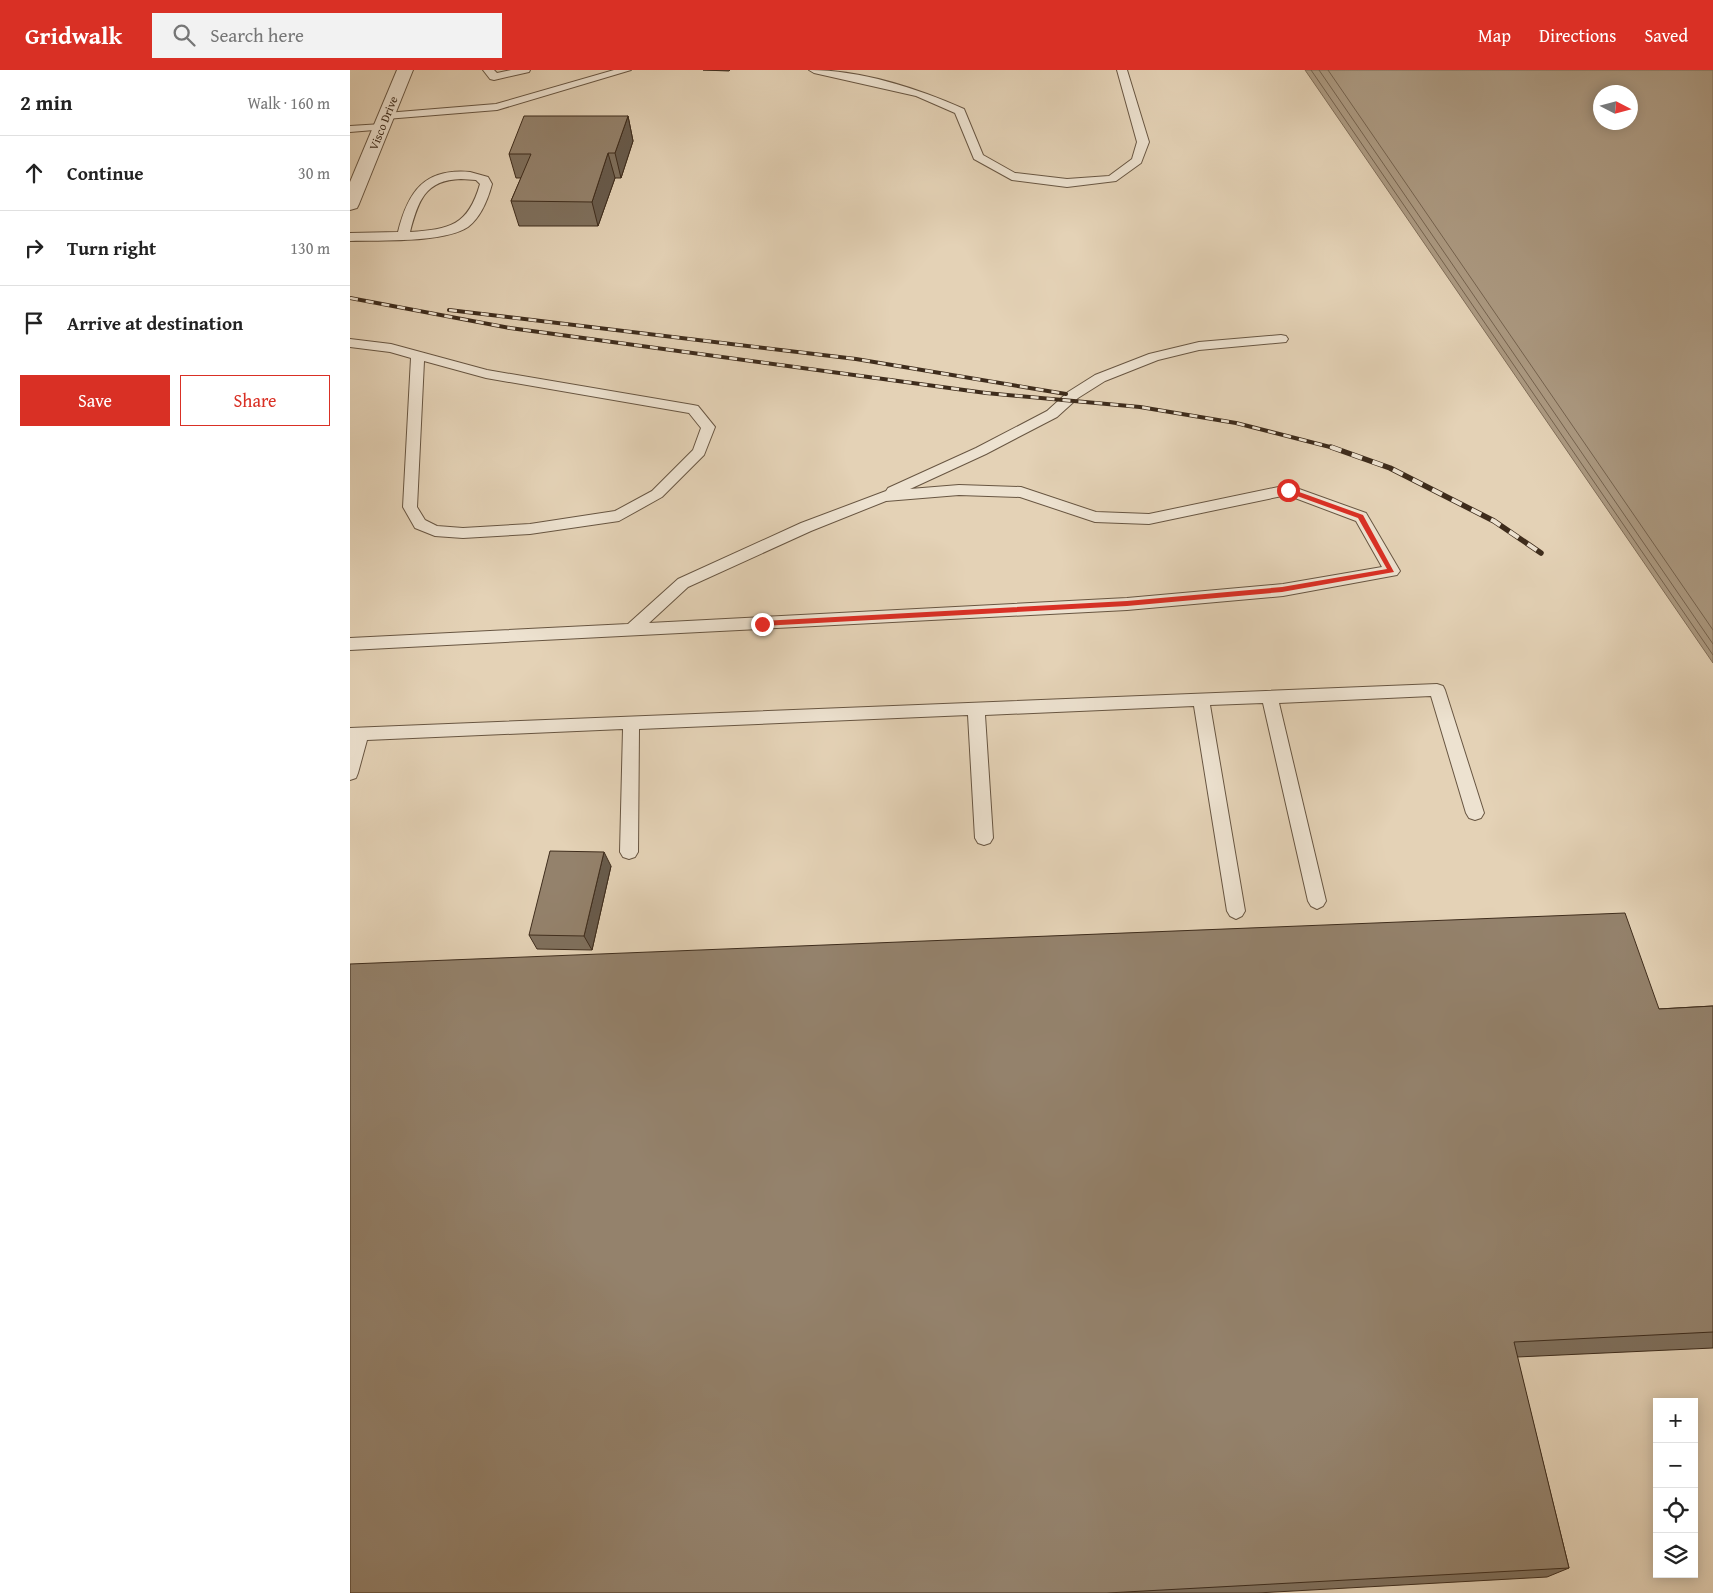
<!DOCTYPE html>
<html lang="en">
<head>
<meta charset="utf-8">
<style>
	body { margin:0; font-family:"Gentium Book Plus",serif; background:#f2f2f2; color:#222 }
	.controls { position:absolute; right:15px; bottom:15px; display:grid; overflow:hidden; border-radius:0px; box-shadow:0 2px 12px #0003 }
	.controls button { width:45px; height:45px; display:grid; place-items:center; padding:0; border:0; border-bottom:1px solid #e0e0e0; background:#fff; color:#222; font:25px sans-serif }
	.compass { position:absolute; left:1243px; top:15px; width:45px; height:45px; border-radius:50%; background:#fff; box-shadow:0 2px 12px #0003; rotate:96deg }
	.stop { position:absolute; width:15px; height:15px; margin:-11px; border:4px solid #d93025; border-radius:50%; background:#fff }
	.stop.end { background:#d93025; border-color:#fff; box-shadow:0 1px 5px #0008 }
	.list { margin:0; padding:0; list-style:none }
	h2 { display:flex; justify-content:space-between; align-items:center; height:65px; margin:0; padding:0 20px; font-size:21px }
	h2 small { font-size:16px; font-weight:400; color:#767676 }
	.list li { display:grid; grid-template-columns:32px 1fr auto; gap:15px; align-items:center; box-sizing:border-box; height:75px; padding:0 20px; border-top:1px solid #e0e0e0 }
	.list b { display:block; font-size:19px; white-space:nowrap }
	.list em { font-size:16px; font-style:normal; color:#767676 }
	.actions { display:flex; gap:10px; padding:15px 20px }
	.actions a { flex:1; padding:11px 0; border:1px solid #d93025; border-radius:0px; text-align:center; font-size:18px; color:#d93025 }
	.actions .main { background:#d93025; color:#fff }
	.icon { flex:none; width:28px; height:28px; fill:none; stroke:currentColor; stroke-width:2; stroke-linecap:round; stroke-linejoin:round }
	.map { position:relative; flex:none; width:1363px; height:1523px; overflow:hidden }
	header { display:flex; align-items:center; gap:30px; box-sizing:border-box; height:70px; padding:0 25px; background:#d93025; color:#fff }
	header strong { font-size:24px }
	nav { display:flex; gap:28px; margin-inline-start:auto; font-size:18px }
	.search { width:350px; height:45px; background:#f2f2f2; display:flex; align-items:center; gap:12px; box-sizing:border-box; padding:0 18px; border-radius:0px; color:#767676; font-size:19px }
	main { display:flex }
	aside { flex:1; background:#fff }
	.map>svg:first-child { display:block }
	.water { fill:#ac9a82; stroke:#806e59; fill-rule:evenodd }
	.lines { fill:none; stroke-linecap:round; stroke-linejoin:round }
	.shore { stroke:#75634f; stroke-width:1 }
	.service-casing { stroke:#685642; stroke-width:2 }
	.minor-casing { stroke:#685642; stroke-width:2 }
	.service { fill:#ede2d0; fill-rule:evenodd }
	.minor { fill:#ede2d0; fill-rule:evenodd }
	.rail-far1-casing { stroke:#3e2c1c; stroke-width:4 }
	.rail-casing { stroke:#3e2c1c; stroke-width:5.5 }
	.rail-far1 { stroke:#ede2d0; stroke-width:2.5; stroke-dasharray:8; stroke-linecap:butt }
	.rail { stroke:#ede2d0; stroke-width:4; stroke-dasharray:11; stroke-linecap:butt }
	.wall { fill:#7f705d; stroke:#3e2c1c }
	.shaded-wall { fill:#685b4c; stroke:#3e2c1c }
	.building { fill:#94826c; stroke:#3e2c1c }
	.route { fill:#d93025 }
	.labels { text-anchor:middle; dominant-baseline:central; stroke-width:4; stroke-linejoin:round; paint-order:stroke }
	.far-street-label { font-size:12px; fill:#3e2c1c; stroke:#ede2d0 }
</style>
</head>
<body>
<header>
<strong>Gridwalk</strong>
<div class="search"><svg class="icon" aria-label="search" viewBox="0 0 24 24"><circle cx="10" cy="10" r="6"/><path d="M15 15l6 6"/></svg>Search here</div>
<nav><a>Map</a><a>Directions</a><a>Saved</a></nav>
</header>
<main>
<aside>
<h2>2 min<small>Walk · 160 m</small></h2>
<ul class="list">
<li><svg class="icon" aria-label="ahead" viewBox="0 0 24 24"><path d="M12 20V5M6 11l6-6 6 6"/></svg><div><b>Continue</b></div><em>30 m</em></li>
<li><svg class="icon" aria-label="right" viewBox="0 0 24 24"><path d="M7 20v-9h11M14 6l5 5-5 5"/></svg><div><b>Turn right</b></div><em>130 m</em></li>
<li><svg class="icon" aria-label="arrive" viewBox="0 0 24 24"><path d="M6 21V4h12l-3 4 3 4H6"/></svg><div><b>Arrive at destination</b></div></li>
</ul>
<div class="actions"><a class="main">Save</a><a>Share</a></div>
</aside>
<div class="map">
<svg width="1363" height="1523" viewBox="0 0 1363 1523">
	<rect width="100%" height="100%" fill="#e4d2b6"/>
	<filter id="stains"><feTurbulence type="fractalNoise" baseFrequency=".004" numOctaves="4"/><feColorMatrix values="0 0 0 0 .2 0 0 0 0 .09 0 0 0 0 .02 0 0 0 .5 -.17"/></filter>
	<radialGradient id="worn" r=".72"><stop offset=".6" stop-color="#630" stop-opacity="0"/><stop offset="1" stop-color="#630" stop-opacity=".3"/></radialGradient>
	<path class="water" d="M955,0H1363V593ZM1250,22H1280V52H1250Z"/>
	<g class="lines">
		<g class="shore">
			<path d="M961,0L1363,585"/>
			<path d="M969,0L1363,574"/>
			<path d="M978,0L1363,560"/>
		</g>
		<defs>
			<g id="service">
				<path d="M133,0H144L147,3L161,0H180L179,2L144,10L140,9Z"/>
				<path d="M264,0H281L147,40L36,49L30,46L36,43L146,34Z"/>
				<path d="M459,0C510,0 567,18 614,39L633,85L665,103L717,109L759,106L782,89L787,72L767,0H777L799,72L791,93L766,111L717,117L662,110L624,89L605,43L566,26L464,3Z"/>
				<path d="M32,54L36,55V59L0,62V56Z"/>
				<path d="M120,102L138,107L142,114C138,129 131,147 118,157C94,173 30,170 0,171V163L48,162C58,122 74,98 120,102ZM111,109L126,110L130,114C118,156 100,159 60,162C68,131 75,110 111,109Z"/>
				<path d="M931,265L936,266L938,269L936,272L849,280L808,290L755,311L728,328L707,347L636,384L560,419L609,415L671,417L746,442L799,444L938,415L1016,443L1050,501L1047,505L933,526L777,540L0,580V568L278,554L328,509L451,453L536,421L538,418L626,378L697,341L718,322L745,305L799,284L849,272ZM609,425L670,427L745,452L799,454L937,425L1006,451L1032,497L933,514L777,528L299,553L338,517L461,461L536,431Z"/>
				<path d="M0,269L41,274L137,300L343,335L348,336L365,357L354,385L312,427L269,451L180,464L113,468L85,466L65,458L53,437L61,288L40,282L0,277ZM74,291L136,308L339,343L351,358L343,380L302,421L265,441L180,454L113,458L87,456L75,450L67,437Z"/>
				<path d="M1087,614L1093,616L1095,620L1134,743L1131,748L1125,750L1119,748L1116,743L1081,626L929,633L976,831L973,836L967,839L961,836L958,831L913,633L860,635L895,841L892,846L886,849L880,846L877,841L844,636L635,645L643,768L640,773L634,775L628,773L625,768L618,645L289,659L288,782L285,787L279,789L273,787L270,782L273,659L17,670L8,703L6,708L0,710V658Z"/>
			</g>
			<path id="minor" d="M47,0H63L9,134L7,138L0,140V112Z"/>
		</defs>
		<use href="#service" class="service-casing"/>
		<use href="#minor" class="minor-casing"/>
		<use href="#service" class="service"/>
		<use href="#minor" class="minor"/>
		<defs>
			<g id="rail-far1">
				<path d="M0,228L160,258L636,323L790,337L886,353L984,378"/>
				<path d="M99,240L506,289L716,324"/>
			</g>
			<path id="rail" d="M981,377L1040,398L1144,451L1191,483"/>
		</defs>
		<use href="#rail-far1" class="rail-far1-casing"/>
		<use href="#rail" class="rail-casing"/>
		<use href="#rail-far1" class="rail-far1"/>
		<use href="#rail" class="rail"/>
	</g>
	<g class="wall">
		<path d="M353,0H380L379,1Z"/>
		<path d="M278,46L283,71L271,108H265L248,156H169L161,131L171,108H166L159,84Z"/>
		<path d="M261,796L242,880L187,879L179,865Z"/>
		<path d="M1363,936V1278L1167,1287L1219,1498L1197,1507L907,1523H0L1309,939Z"/>
	</g>
	<g class="shaded-wall">
		<path d="M278,46L283,71L271,108L265,83Z"/>
		<path d="M258,83L265,108L248,156L242,132Z"/>
		<path d="M254,782L261,796L242,880L234,866Z"/>
	</g>
	<g class="building">
		<path d="M174,46H278L265,83H258L242,132L161,131L181,84H159Z"/>
		<path d="M200,781L254,782L234,866L179,865Z"/>
		<path d="M1275,843L1309,939L1363,936V1262L1164,1272L1219,1498L757,1523H0V894Z"/>
	</g>
	<path class="route" d="M938,418L1013,445L1044,502L932,522L777,536L412,556L409,554L412,551L777,531L932,517L1037,499L1008,448L936,422Z"/>
	<g class="labels">
		<g class="far-street-label">
			<text transform="translate(33 53) rotate(-68)">Visco Drive</text>
		</g>
	</g>
	<rect width="100%" height="100%" filter="url(#stains)"/>
	<rect width="100%" height="100%" fill="url(#worn)"/>
</svg>
<div class="controls">
<button>+</button>
<button>−</button>
<button><svg class="icon" aria-label="locate" viewBox="0 0 24 24"><circle cx="12" cy="12" r="6"/><path d="M12 2v4M12 18v4M2 12h4M18 12h4"/></svg></button>
<button><svg class="icon" aria-label="layers" viewBox="0 0 24 24"><path d="M12 4l9 5-9 5-9-5zM3 14l9 5 9-5"/></svg></button>
</div>
<svg class="compass" viewBox="-18 -18 36 36"><path d="M0-13l5 13h-10z" fill="#e53935"/><path d="M0 13l5-13h-10z" fill="#767676"/></svg>
<div class="stop" style="left:938px;top:420px"></div>
<div class="stop end" style="left:412px;top:554px"></div>
</div>
</main>
</body>
</html>
